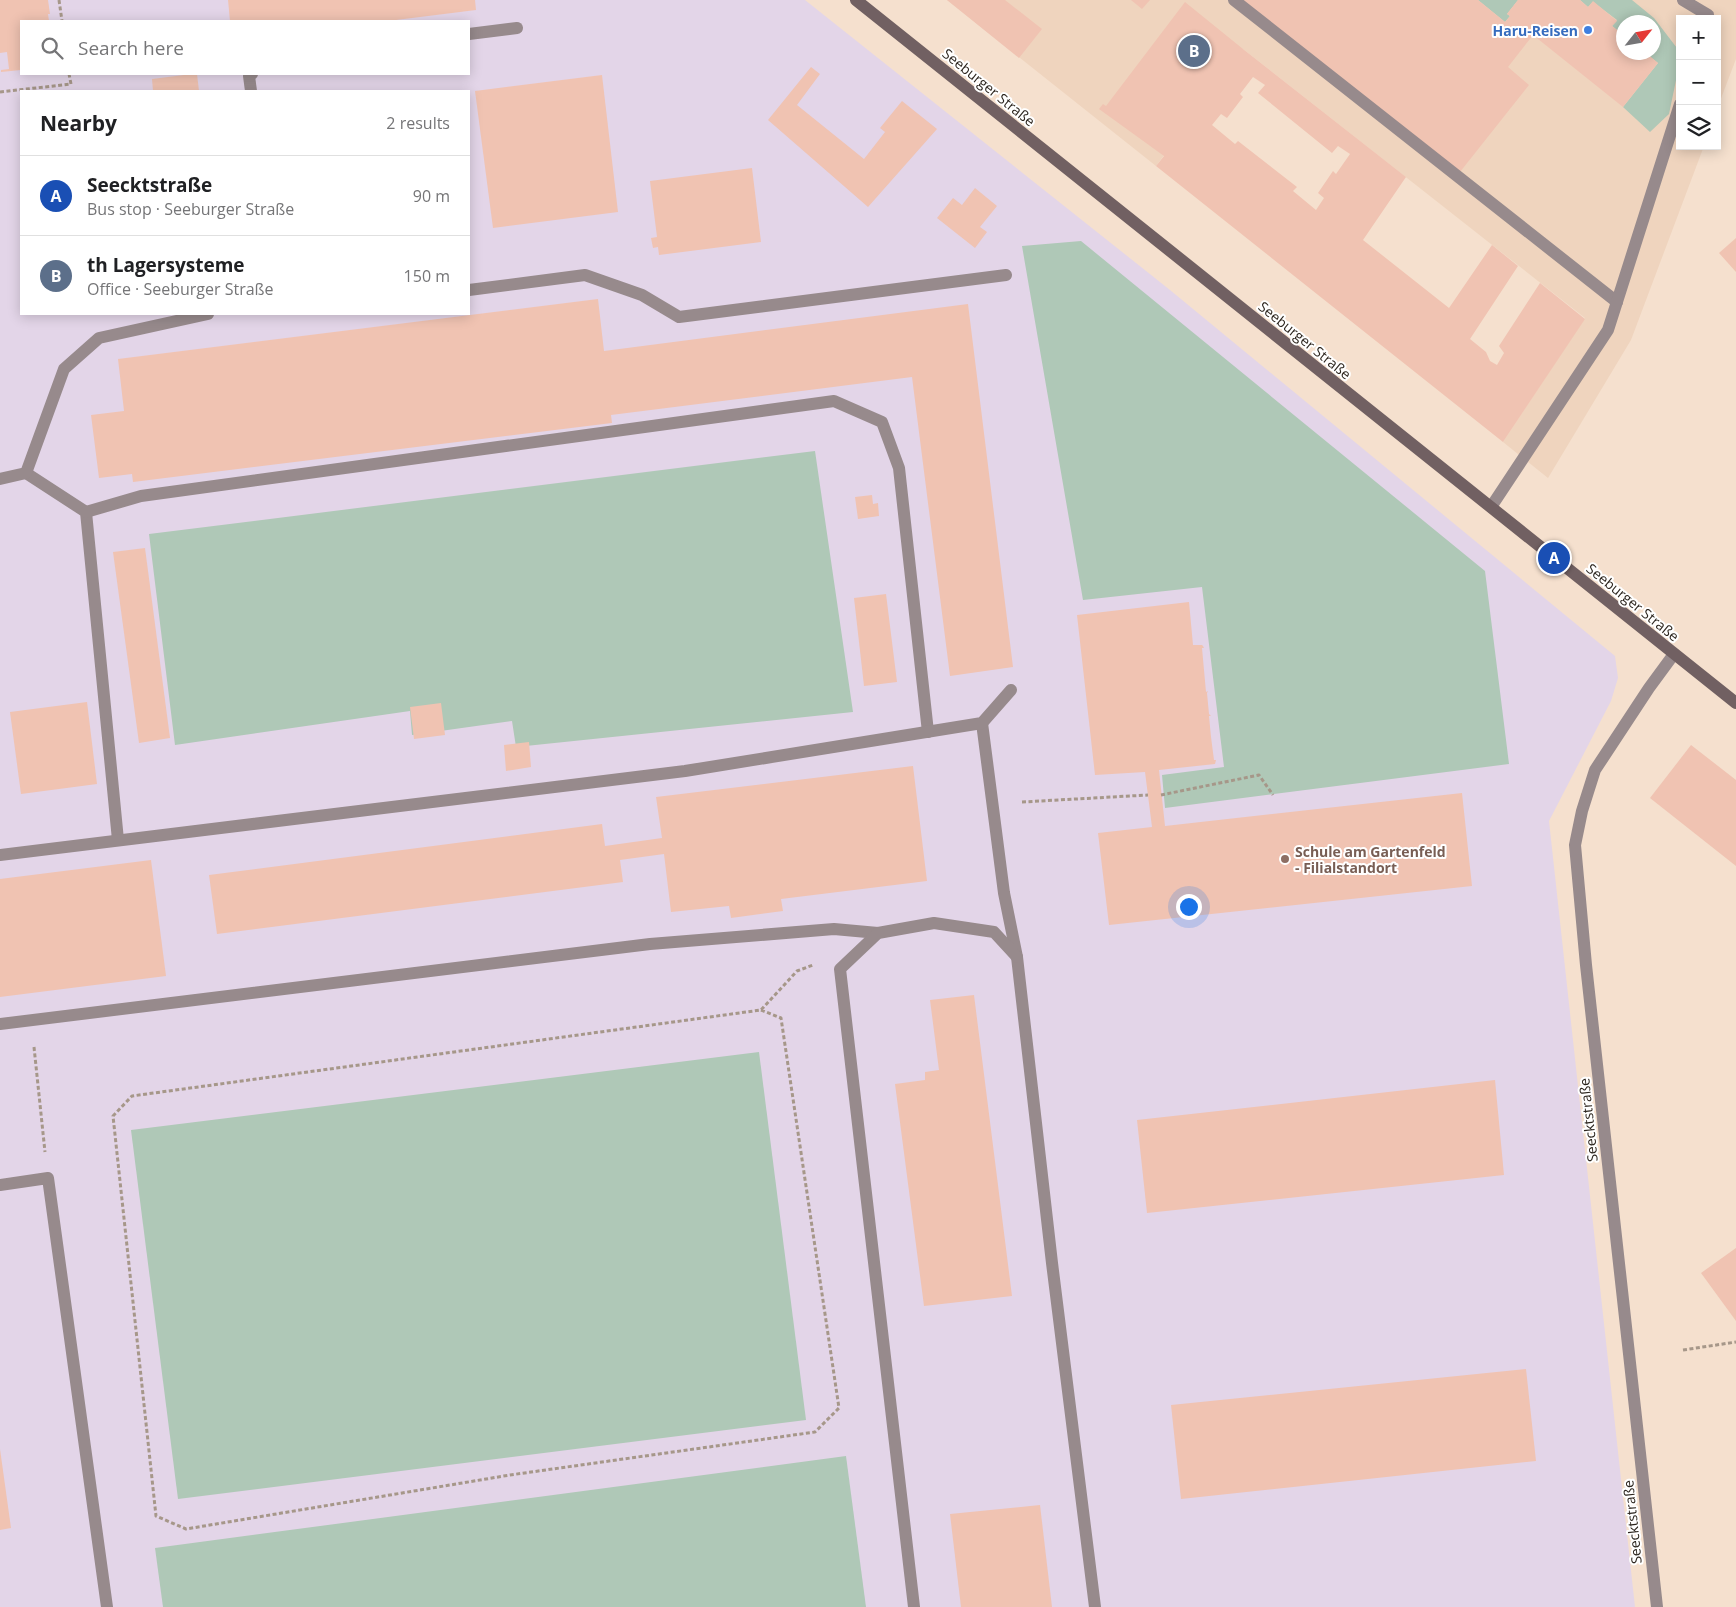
<!DOCTYPE html>
<html lang="en">
<head>
<meta charset="utf-8">
<style>
	body { margin:0; font-family:"Open Sans",sans-serif; background:#f2f2f2; color:#202124 }
	.controls { position:absolute; right:15px; top:15px; display:grid; overflow:hidden; border-radius:0px; box-shadow:0 2px 12px #0003 }
	.controls button { width:45px; height:45px; display:grid; place-items:center; padding:0; border:0; border-bottom:1px solid #e0e0e0; background:#fff; color:#202124; font:25px sans-serif }
	.compass { position:absolute; left:1616px; top:15px; width:45px; height:45px; border-radius:50%; background:#fff; box-shadow:0 2px 12px #0003; rotate:59deg }
	.you { position:absolute; left:1188px; top:906px; width:18px; height:18px; margin:-12px; border:4px solid #fff; border-radius:50%; background:#1a73e8; box-shadow:0 0 0 8px #1a73e833 }
	.badge { display:grid; place-items:center; width:32px; height:32px; border-radius:50%; background:#db2777; color:#fff; font-size:16px; font-weight:700 }
	.pin { position:absolute; translate:-50% -50%; border:2px solid #fff; box-shadow:0 1px 5px #0006 }
	.list { margin:0; padding:0; list-style:none }
	h2 { display:flex; justify-content:space-between; align-items:center; height:65px; margin:0; padding:0 20px; font-size:21px }
	h2 small { font-size:16px; font-weight:400; color:#757577 }
	.list li { display:grid; grid-template-columns:32px 1fr auto; gap:15px; align-items:center; box-sizing:border-box; height:80px; padding:0 20px; border-top:1px solid #e0e0e0 }
	.list b { display:block; font-size:19px; white-space:nowrap }
	.list p { margin:0; font-size:16px; white-space:nowrap; color:#757577 }
	.list em { font-size:16px; font-style:normal; color:#757577 }
	.icon { flex:none; width:28px; height:28px; fill:none; stroke:currentColor; stroke-width:2; stroke-linecap:round; stroke-linejoin:round }
	.map { position:relative; flex:none; width:1736px; height:1607px; overflow:hidden }
	.search { position:absolute; background:#fff; box-shadow:0 2px 12px #0003; left:20px; top:20px; width:450px; height:55px; display:flex; align-items:center; gap:12px; box-sizing:border-box; padding:0 18px; border-radius:0px; color:#757577; font-size:19px }
	.panel { position:absolute; background:#fff; box-shadow:0 2px 12px #0003; left:20px; top:90px; width:450px; height:225px; border-radius:0px }
	.map>svg:first-child { display:block }
	.commercial { fill:#e3d5e8; fill-rule:evenodd }
	.built { fill:#efd4be; fill-rule:evenodd }
	.green { fill:#afc8b7 }
	.building { fill:#f0c3b2; fill-rule:evenodd }
	.lines { fill:none; stroke-linecap:round; stroke-linejoin:round }
	.path { stroke:#a69789; stroke-width:3; stroke-dasharray:4 2.5; stroke-linecap:butt }
	.lane { stroke:#978a8c; stroke-width:12 }
	.street { stroke:#978a8c; stroke-width:12 }
	.secondary { stroke:#716062; stroke-width:12 }
	.shop-dot { fill:#3f7fe0; stroke:#fff; stroke-width:2 }
	.education-dot { fill:#8d6e63; stroke:#fff; stroke-width:2 }
	.labels { text-anchor:middle; dominant-baseline:central; stroke-width:4; stroke-linejoin:round; paint-order:stroke }
	.shop-label { font-size:14px; font-weight:bold; fill:#366cbe; stroke:#fff; text-anchor:end }
	.street-label { font-size:14px; fill:#2b241d; stroke:#fff }
	.education-label { font-size:14px; font-weight:bold; fill:#785e54; stroke:#fff; text-anchor:start }
</style>
</head>
<body>
<div class="map">
<svg width="1736" height="1607" viewBox="0 0 1736 1607">
	<rect width="100%" height="100%" fill="#f5e0ce"/>
	<path class="commercial" d="M0,0H805L1170,290L1615,656L1618,678L1611,701L1549,821L1635,1607H0ZM21,21H469V74H21ZM21,91H469V314H21Z"/>
	<path class="built" d="M947,0H1736V59L1717,109V19H1680V146H1704L1631,340L1548,478L1503,442L1585,318L1243,49L1156,166ZM1624,22H1654V52H1624Z"/>
	<g class="green">
		<path d="M1478,0H1518L1507,14L1510,16L1505,22Z"/>
		<path d="M1580,0H1632L1654,18L1680,52V61L1669,114L1650,132L1623,107L1658,63L1645,53L1654,52V22H1624L1623,35L1612,26L1617,20L1593,2L1588,7Z"/>
		<path d="M1081,241L1485,571L1509,764L1165,808L1162,775L1224,767L1202,587L1083,600L1022,246Z"/>
		<path d="M815,451L853,712L516,747L512,721L412,735L410,711L175,745L149,534Z"/>
		<path d="M759,1052L806,1420L178,1499L131,1130Z"/>
		<path d="M846,1456L866,1607H163L155,1548Z"/>
	</g>
	<g class="building">
		<path d="M0,0H48L50,14H48L49,21H21V70L1,72V70L9,69L7,52L0,53Z"/>
		<path d="M228,0H475L476,10L388,21H230Z"/>
		<path d="M947,0H1005L1042,29L1019,58Z"/>
		<path d="M1131,0H1150L1142,9Z"/>
		<path d="M1243,0H1478L1505,22L1510,16L1507,14L1518,0H1580L1588,7L1593,1L1617,21L1612,26L1624,35V52H1645L1658,63L1623,107L1533,35L1508,67L1529,85L1460,172Z"/>
		<path d="M1185,2L1243,49L1406,177L1363,240L1449,308L1492,245L1518,266L1470,339L1486,352L1490,361L1497,365L1504,353L1499,346L1540,283L1585,319L1503,442L1156,166L1164,156L1099,109L1103,104L1106,106ZM1253,77L1265,85L1258,93L1332,153L1338,146L1350,154L1336,174L1333,171L1318,193L1324,198L1316,210L1293,191L1297,187L1238,141L1235,144L1212,125L1221,114L1227,118L1243,97L1240,94Z"/>
		<path d="M811,67L820,74L797,105L864,159L885,132L880,128L902,101L937,129L868,207L768,120Z"/>
		<path d="M192,74H197L199,91H153L152,79Z"/>
		<path d="M602,75L618,212L493,228L475,91Z"/>
		<path d="M752,168L761,242L659,255L658,247L653,248L651,238L657,237L650,181Z"/>
		<path d="M975,188L997,206L980,227L987,232L975,248L937,218L953,198L962,205Z"/>
		<path d="M1736,238V272L1719,253Z"/>
		<path d="M598,299L604,351L968,304L1013,667L950,676L912,377L611,415L612,423L133,482L132,474L99,478L91,415L124,411L118,359Z"/>
		<path d="M872,495L873,504L878,503L879,516L858,519L855,497Z"/>
		<path d="M145,548L170,738L139,743L113,552Z"/>
		<path d="M886,594L897,682L864,686L854,598Z"/>
		<path d="M1189,602L1193,645H1202L1203,646L1204,648H1202L1206,692L1208,691L1207,693L1209,714L1211,716H1209L1211,737L1214,760H1216L1215,764L1159,770L1165,826L1462,793L1472,886L1109,925L1098,833L1152,827L1145,772L1095,775L1077,615Z"/>
		<path d="M87,702L97,784L21,794L10,712Z"/>
		<path d="M441,703L445,735L414,739L410,707Z"/>
		<path d="M529,742L531,767L506,771L504,745Z"/>
		<path d="M1691,745L1736,780V866L1650,798Z"/>
		<path d="M913,766L927,881L781,899L783,911L731,918L729,906L671,912L664,854L620,860L623,882L217,934L209,875L602,824L605,846L662,838L656,797Z"/>
		<path d="M151,860L166,976L0,997V879Z"/>
		<path d="M974,995L1012,1296L924,1306L895,1084L925,1080V1072L939,1070L930,1000Z"/>
		<path d="M1495,1080L1504,1175L1147,1213L1137,1120Z"/>
		<path d="M1736,1248V1321L1701,1273Z"/>
		<path d="M1526,1369L1536,1461L1181,1499L1171,1405Z"/>
		<path d="M0,1449L11,1528L0,1530Z"/>
		<path d="M1040,1505L1052,1607H961L950,1514Z"/>
	</g>
	<g class="lines">
		<g class="path">
			<path d="M59,0L62,21"/>
			<path d="M0,92L71,84L69,74"/>
			<path d="M1161,795L1259,775L1273,795"/>
			<path d="M1022,802L1148,795"/>
			<path d="M761,1010L781,1018L839,1408L815,1432L510,1475L186,1529L156,1516L113,1116L132,1096L761,1010L797,971L813,965"/>
			<path d="M34,1047L45,1152"/>
			<path d="M1683,1350L1736,1342"/>
		</g>
		<g class="lane">
			<path d="M1234,0L1617,302"/>
			<path d="M1683,0L1708,15L1707,19"/>
			<path d="M469,34L517,28"/>
			<path d="M251,91L249,76L252,74"/>
			<path d="M469,290L585,275L642,295L679,317L1006,275"/>
			<path d="M26,473L86,512L118,840"/>
			<path d="M0,479L26,473L64,369L99,338L208,314"/>
			<path d="M1491,507L1608,330L1680,104"/>
			<path d="M86,512L141,496L834,401L882,422L899,468L928,732"/>
			<path d="M982,723L1004,893L1017,957L1052,1263L1095,1607"/>
			<path d="M0,855L685,771L982,723L1011,690"/>
			<path d="M0,1024L650,944L834,929L878,933"/>
			<path d="M0,1185L48,1178L107,1607"/>
			<path d="M914,1607L840,969L878,933L934,923L994,932L1017,957"/>
		</g>
		<path class="street" d="M1657,1607L1586,965L1575,845L1582,811L1595,770L1649,688L1674,654"/>
		<path class="secondary" d="M856,0L1736,703"/>
	</g>
	<circle class="shop-dot" cx="1588" cy="30" r="5"/>
	<circle class="education-dot" cx="1285" cy="859" r="5"/>
	<g class="labels">
		<g class="shop-label">
			<text x="1578" y="30">Haru-Reisen</text>
		</g>
		<g class="street-label">
			<text transform="translate(989 87) rotate(39)">Seeburger Straße</text>
			<text transform="translate(1305 340) rotate(39)">Seeburger Straße</text>
			<text transform="translate(1633 602) rotate(39)">Seeburger Straße</text>
			<text transform="translate(1588 1120) rotate(-96)">Seecktstraße</text>
			<text transform="translate(1632 1522) rotate(-96)">Seecktstraße</text>
		</g>
		<g class="education-label">
			<text x="1295" y="851">Schule am Gartenfeld<tspan x="1295" dy="16">- Filialstandort</tspan></text>
		</g>
	</g>
</svg>
<div class="controls">
<button>+</button>
<button>−</button>
<button><svg class="icon" aria-label="layers" viewBox="0 0 24 24"><path d="M12 4l9 5-9 5-9-5zM3 14l9 5 9-5"/></svg></button>
</div>
<svg class="compass" viewBox="-18 -18 36 36"><path d="M0-13l5 13h-10z" fill="#e53935"/><path d="M0 13l5-13h-10z" fill="#757577"/></svg>
<div class="you"></div>
<div class="pin badge" style="left:1554px;top:558px;background:#1a4fb4">A</div>
<div class="pin badge" style="left:1194px;top:51px;background:#5c6f8a">B</div>
<div class="search"><svg class="icon" aria-label="search" viewBox="0 0 24 24"><circle cx="10" cy="10" r="6"/><path d="M15 15l6 6"/></svg>Search here</div>
<section class="panel">
<h2>Nearby<small>2 results</small></h2>
<ul class="list">
<li><span class="badge" style="background:#1a4fb4">A</span><div><b>Seecktstraße</b><p>Bus stop · Seeburger Straße</p></div><em>90 m</em></li>
<li><span class="badge" style="background:#5c6f8a">B</span><div><b>th Lagersysteme</b><p>Office · Seeburger Straße</p></div><em>150 m</em></li>
</ul>
</section>
</div>
</body>
</html>
